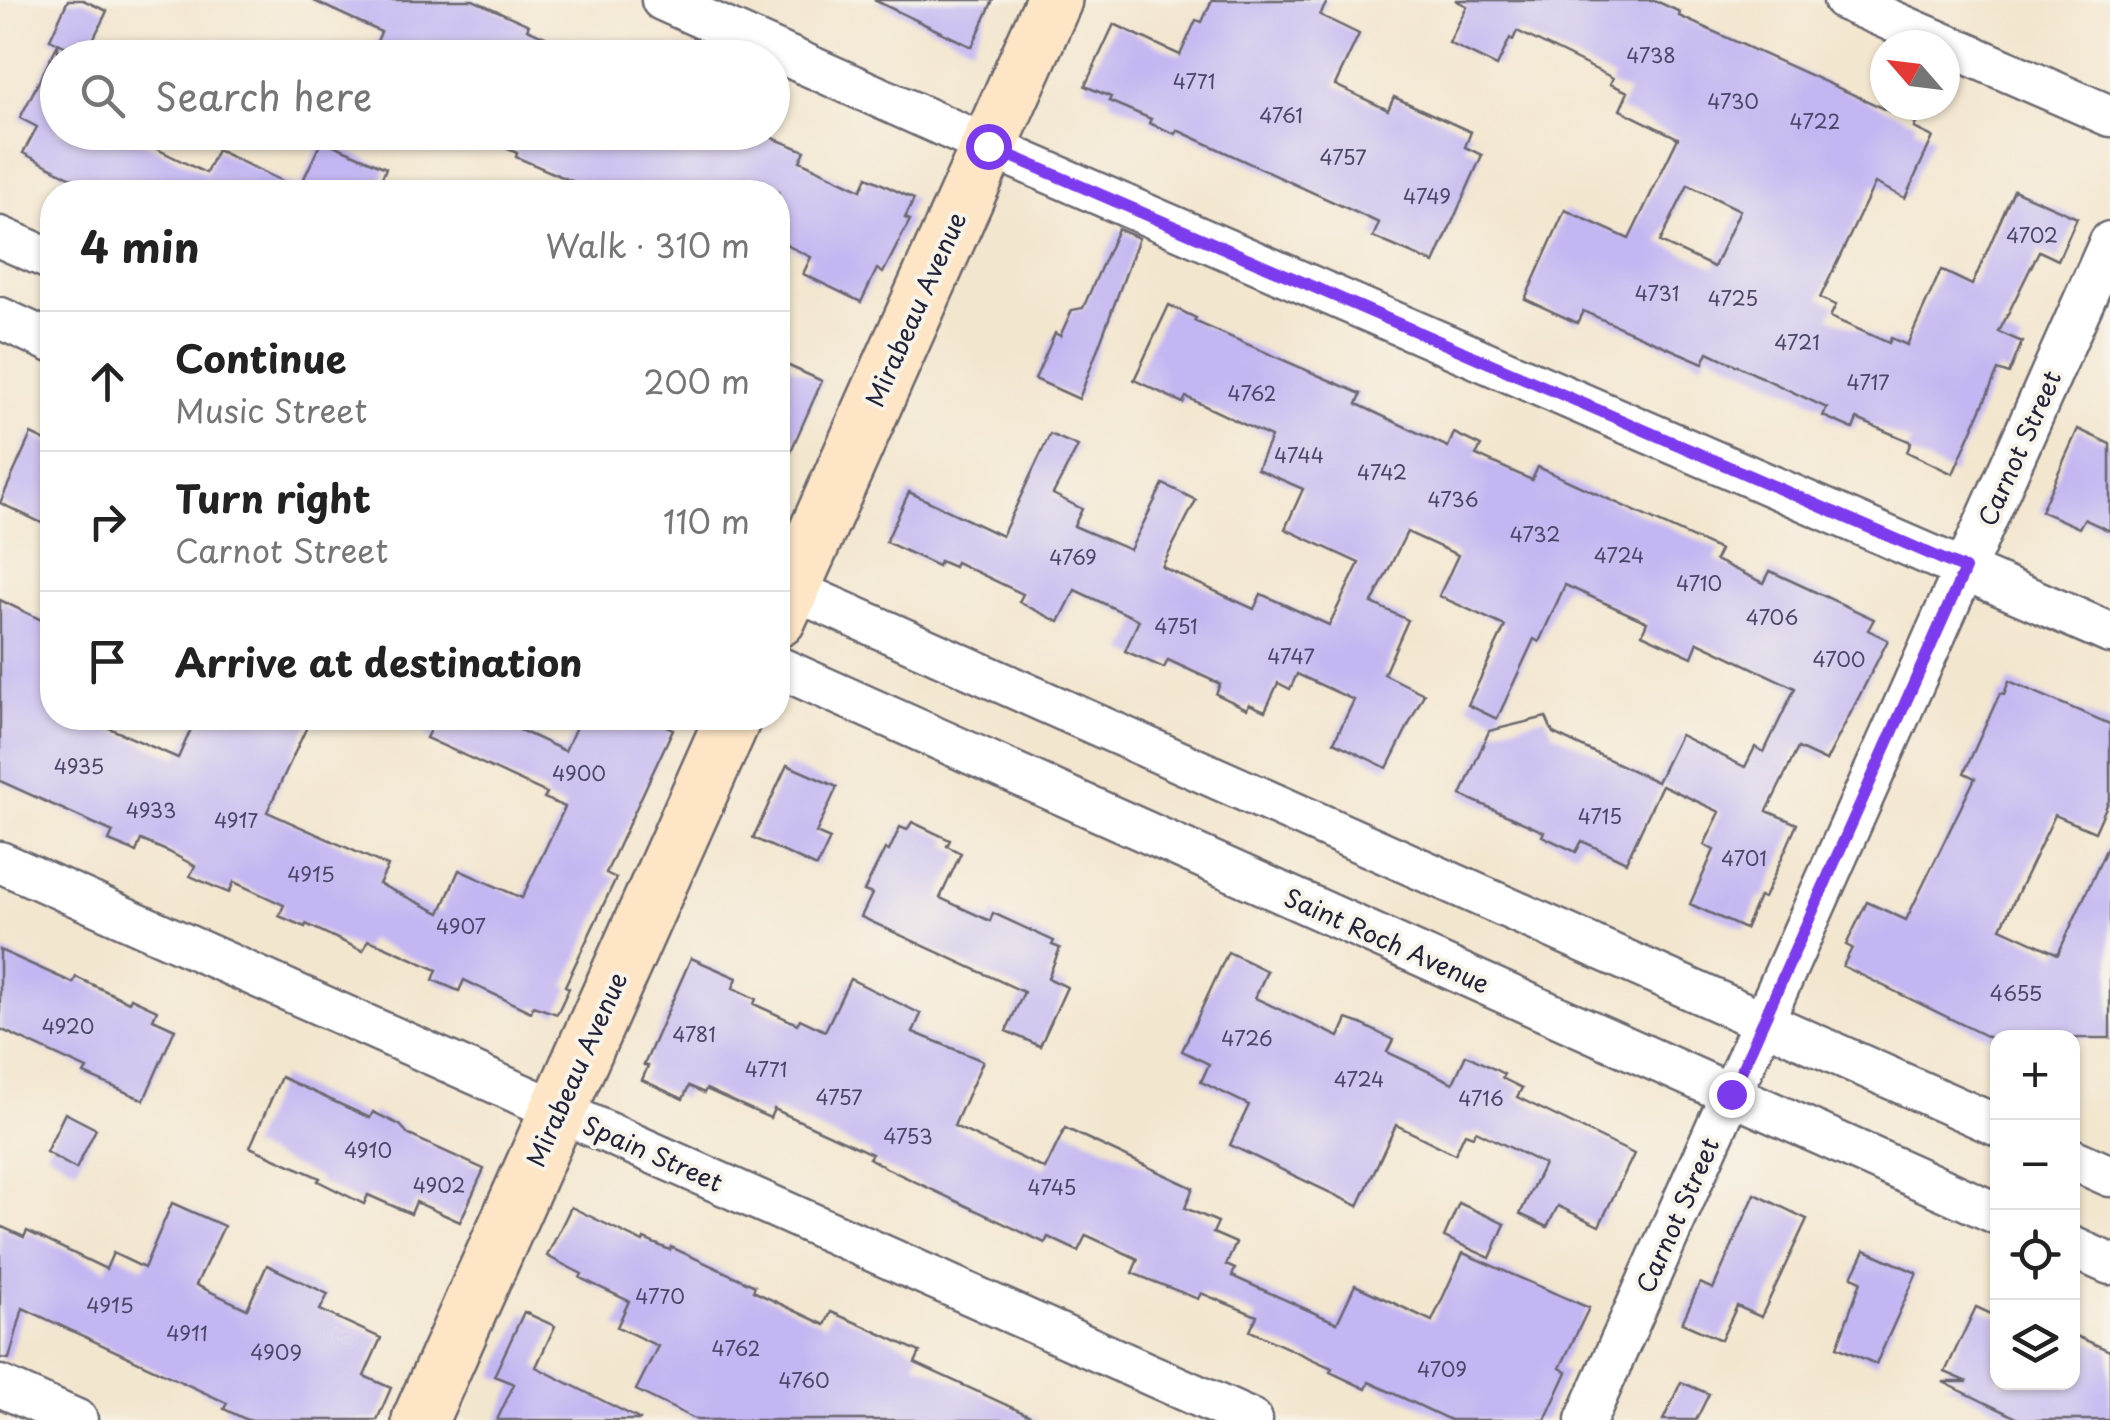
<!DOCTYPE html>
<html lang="en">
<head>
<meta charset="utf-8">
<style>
	body { margin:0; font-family:"Playpen Sans",sans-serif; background:#f6f6f6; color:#222 }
	.controls { position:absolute; right:30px; bottom:30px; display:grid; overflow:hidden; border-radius:20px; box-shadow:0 2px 8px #0004 }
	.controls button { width:90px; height:90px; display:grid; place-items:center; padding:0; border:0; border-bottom:2px solid #e0e0e0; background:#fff; color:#222; font:50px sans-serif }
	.compass { position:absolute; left:1870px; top:30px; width:90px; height:90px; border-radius:50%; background:#fff; box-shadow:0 2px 8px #0004; rotate:298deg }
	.stop { position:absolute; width:30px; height:30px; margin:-22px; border:8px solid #7c3aed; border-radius:50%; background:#fff }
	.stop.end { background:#7c3aed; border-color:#fff; box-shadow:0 2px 10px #0008 }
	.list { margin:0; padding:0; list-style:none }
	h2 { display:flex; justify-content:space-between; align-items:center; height:130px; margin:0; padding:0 40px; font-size:42px }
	h2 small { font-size:32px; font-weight:400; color:#767676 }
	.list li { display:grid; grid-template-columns:65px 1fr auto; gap:30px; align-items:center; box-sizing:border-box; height:140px; padding:0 40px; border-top:2px solid #e0e0e0 }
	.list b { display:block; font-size:38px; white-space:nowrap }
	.list p { margin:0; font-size:32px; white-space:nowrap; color:#767676 }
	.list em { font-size:32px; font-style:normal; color:#767676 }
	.icon { flex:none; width:55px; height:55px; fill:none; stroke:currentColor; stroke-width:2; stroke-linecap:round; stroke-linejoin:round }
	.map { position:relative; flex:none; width:2110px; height:1420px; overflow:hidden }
	.search { position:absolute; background:#fff; box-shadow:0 2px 8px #0004; left:40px; top:40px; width:750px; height:110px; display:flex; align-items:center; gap:25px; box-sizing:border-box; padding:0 35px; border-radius:55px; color:#767676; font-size:38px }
	.panel { position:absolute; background:#fff; box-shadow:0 2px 8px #0004; left:40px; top:180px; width:750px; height:550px; border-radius:40px }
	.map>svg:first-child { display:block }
	.building { fill:#c3b6f2; fill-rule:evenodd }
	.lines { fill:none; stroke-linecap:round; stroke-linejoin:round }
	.street-casing { stroke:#6b676f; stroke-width:45 }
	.secondary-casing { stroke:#6b676f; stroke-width:60 }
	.street { stroke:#fff; stroke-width:40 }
	.secondary { stroke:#fde5c5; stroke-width:55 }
	.route { stroke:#7c3aed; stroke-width:12 }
	.labels { text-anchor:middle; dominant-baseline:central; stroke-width:8; stroke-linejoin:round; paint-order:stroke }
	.number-label { font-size:20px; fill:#4a4769 }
	.street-label { font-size:25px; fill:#22223b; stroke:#f7f3e8 }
</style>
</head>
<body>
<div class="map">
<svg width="2110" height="1420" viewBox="0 0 2110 1420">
	<rect width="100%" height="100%" fill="#f7f3e8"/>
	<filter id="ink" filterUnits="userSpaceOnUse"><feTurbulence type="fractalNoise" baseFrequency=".01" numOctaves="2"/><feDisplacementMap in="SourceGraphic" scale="20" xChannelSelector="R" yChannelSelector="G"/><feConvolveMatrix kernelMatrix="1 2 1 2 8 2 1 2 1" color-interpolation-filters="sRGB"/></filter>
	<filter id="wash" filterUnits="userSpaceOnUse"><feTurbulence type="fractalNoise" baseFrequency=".0048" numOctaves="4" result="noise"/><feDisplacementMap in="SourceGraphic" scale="40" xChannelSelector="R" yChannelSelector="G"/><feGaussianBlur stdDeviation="2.25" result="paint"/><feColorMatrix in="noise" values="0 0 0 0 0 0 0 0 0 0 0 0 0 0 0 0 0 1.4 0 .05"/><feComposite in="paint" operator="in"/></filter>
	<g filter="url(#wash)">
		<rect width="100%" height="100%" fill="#f3e6cf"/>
		<g id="blocks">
			<g class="building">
				<path d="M68,0H83L107,11L85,56L50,39Z"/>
				<path d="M312,0H473L529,25L527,29L592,58H370L381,32Z"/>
				<path d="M874,0H993L972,47Z"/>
				<path d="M1212,0H1328L1320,15L1359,34L1335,85L1388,110L1394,97L1471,132L1465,147L1482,155L1434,263L1373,237L1379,223L1177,130L1175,134L1149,123L1151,119L1109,101L1111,97L1085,86L1114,24L1180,55L1196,20L1202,22Z"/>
				<path d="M1455,0H1654L1680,12L1679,16L1916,123L1914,128L1933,137L1905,198L1875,183L1820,298L1836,305L1830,317L1889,343L1891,338L1907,345L1941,270L1972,285L2014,190L2077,218L2058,260L2039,251L1999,332L2022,342L2009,374L1998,370L1953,474L1907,452L1911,442L1857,419L1853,429L1823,416L1827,408L1708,352L1703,363L1583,311L1577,323L1525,299L1565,210L1629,239L1678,138L1620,110L1628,92L1610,84L1613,78L1517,31L1513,40L1510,38L1497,66L1449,43L1467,6ZM1688,185L1740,210L1714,267L1660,242Z"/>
				<path d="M58,44V132H122L206,173L217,150L299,189L322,140L386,168L376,192H99L23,153L37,127L20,118Z"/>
				<path d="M470,132H758L805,151L800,161L861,190L867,177L914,199L905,218L910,220L883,273L877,269L861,302L803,274L811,257L778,241V192H597L516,157L517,153Z"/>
				<path d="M1118,229L1139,238L1079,399L1035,379L1055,333L1060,336L1072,310L1083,308Z"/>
				<path d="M1169,305L1196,318L1194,321L1361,394L1357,404L1448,447L1454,433L1481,446L1476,455L1532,480L1538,467L1720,550L1715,560L1764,583L1770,571L1874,619L1868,630L1888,640L1826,761L1798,748L1767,811L1797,824L1764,898L1759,897L1745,929L1690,904L1714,850L1704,845L1720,812L1662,785L1626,862L1582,841L1576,852L1542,836L1544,832L1461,795L1489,731L1546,717L1553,733L1657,782L1680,735L1745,767L1755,747L1764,752L1795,688L1698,642L1692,657L1642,634L1647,622L1565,585L1539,642L1534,639L1497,719L1468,705L1505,626L1439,596L1458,555L1407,532L1372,603L1408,620L1384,674L1424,694L1387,768L1334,742L1354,700L1297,674L1290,689L1278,683L1265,711L1249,704L1247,709L1216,694L1220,684L1168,660L1164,668L1125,651L1139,620L1075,590L1059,622L1019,602L1023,594L956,562L954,567L940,561L938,566L886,542L909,492L1002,536L1050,434L1078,446L1053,494L1082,509L1074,526L1130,550L1163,484L1196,500L1162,567L1254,609L1261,594L1329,625L1359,563L1285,529L1303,489L1257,469L1271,437L1186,397L1183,403L1134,380Z"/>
				<path d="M778,361L822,381L778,480Z"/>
				<path d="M2078,429L2110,444V531L2084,519L2079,528L2041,511Z"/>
				<path d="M31,434L52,444V528L0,503Z"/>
				<path d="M0,600L52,625V718H86L178,758L196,718H311L267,812L388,866L379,884L440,913L459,870L522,898L565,807L544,798L547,793L426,738L436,718H494L565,751L580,718H666L662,724L673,729L606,873L616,878L565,986L569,988L557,1014L533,1006L531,1012L464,980L459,991L433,980L437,970L384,946L368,940L363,951L306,924L305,927L279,916L284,905L234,882L229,893L217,888L190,876L195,866L169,852L141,840L136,852L109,841L113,832L0,781Z"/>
				<path d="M2009,681L2110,724V798L2095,832L2055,815L2001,928L2058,954L2110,841V1038H1990L1843,966L1852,948L1846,945L1867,902L1906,920L1975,778L1964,773L2000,693L2004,694Z"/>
				<path d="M787,765L837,787L816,833L830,839L817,867L753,838Z"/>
				<path d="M912,822L950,840L947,846L961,853L940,898L990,921L993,913L1054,941L1052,945L1060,948L1048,978L1067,987L1040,1046L1006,1031L1024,992L861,917L872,894L864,891L885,849L889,851L900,827L907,830Z"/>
				<path d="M0,950L73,983L76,977L129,1002L131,998L157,1010L153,1019L175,1029L144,1100L84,1074L87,1069L0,1029Z"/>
				<path d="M1228,952L1267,971L1255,998L1339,1037L1347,1019L1361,1024L1393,1040L1387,1052L1453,1083L1466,1055L1504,1074L1502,1078L1522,1088L1517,1097L1634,1154L1599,1226L1558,1206L1547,1227L1520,1214L1544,1164L1476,1131L1473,1136L1465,1133L1455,1154L1396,1125L1358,1206L1230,1145L1249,1105L1201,1082L1209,1064L1182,1051Z"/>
				<path d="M691,958L737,978L733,988L756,999L754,1004L797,1024L800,1019L825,1031L850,979L921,1014L913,1032L983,1061L954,1126L1045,1169L1065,1128L1193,1188L1185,1208L1218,1222L1213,1233L1236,1243L1226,1265L1235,1269L1232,1276L1337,1323L1355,1285L1432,1321L1463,1253L1589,1308L1560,1368L1567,1372L1545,1420H1450L1369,1382L1366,1389L1330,1372L1332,1368L1250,1331L1257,1316L1201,1293L1198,1299L1132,1273L1138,1259L1086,1235L1078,1251L1048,1237L1045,1243L888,1169L869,1158L872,1154L774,1109L770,1118L706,1089L704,1093L689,1086L683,1099L642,1080L648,1066L644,1065Z"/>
				<path d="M281,1077L370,1118L373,1112L400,1125L409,1135L484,1169L460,1222L416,1202L411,1214L368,1195L364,1204L318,1181L320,1178L250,1147Z"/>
				<path d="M65,1113L96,1129L76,1169L46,1152Z"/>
				<path d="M1755,1194L1807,1219L1761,1317L1737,1306L1721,1340L1682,1323L1700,1283L1713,1289Z"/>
				<path d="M172,1203L224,1226L196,1285L247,1309L267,1265L328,1294L320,1310L381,1338L364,1376L391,1388L377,1420H247L224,1409L227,1403L23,1308L9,1359L0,1358V1226L24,1237L27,1231L106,1269L113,1253L144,1268Z"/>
				<path d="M1459,1203L1505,1224L1490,1258L1444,1237Z"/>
				<path d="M571,1207L643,1242L644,1239L670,1250L671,1247L755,1286L753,1291L825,1325L831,1312L866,1327L920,1352L915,1363L1039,1420H697L636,1390L658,1346L617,1327L629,1301L580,1278L582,1274L547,1256Z"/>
				<path d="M1865,1250L1917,1273L1876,1364L1837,1347L1861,1281L1852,1277Z"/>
				<path d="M1976,1307L1998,1317V1382H2072V1334L2110,1351V1420H2021L1943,1382H1968L1945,1372Z"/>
				<path d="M524,1312L555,1326L536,1367L641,1420H497L514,1384L494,1376Z"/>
				<path d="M1681,1382L1709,1394L1696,1420H1663Z"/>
			</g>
		</g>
	</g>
	<g filter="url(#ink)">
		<use href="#blocks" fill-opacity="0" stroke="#6b676f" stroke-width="2.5"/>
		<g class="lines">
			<defs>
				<g id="street">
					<path d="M662,0L988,146L2110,633"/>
					<path d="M1844,0L2110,116"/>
					<path d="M0,237L52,260"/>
					<path d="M0,318L52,342"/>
					<path d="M778,583L1998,1126"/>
					<path d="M778,667L1998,1214"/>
					<path d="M0,862L1252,1420"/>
					<path d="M2072,1159L2110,1176"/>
					<path d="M2072,1247L2110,1264"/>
					<path d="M0,1386L77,1420"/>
					<path d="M1586,1420L2110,242"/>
				</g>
				<g id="secondary">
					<path d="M778,619L1054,0"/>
					<path d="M420,1420L733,718"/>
				</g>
			</defs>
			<use href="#street" class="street-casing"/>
			<use href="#secondary" class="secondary-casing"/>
			<use href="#street" class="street"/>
			<use href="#secondary" class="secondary"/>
		</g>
	</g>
	<g class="lines" filter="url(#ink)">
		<path class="route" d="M988,146L1965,569L1731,1094"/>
	</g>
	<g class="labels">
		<g class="number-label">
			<text x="1651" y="55">4738</text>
			<text x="1194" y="81">4771</text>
			<text x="1733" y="101">4730</text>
			<text x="1281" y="115">4761</text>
			<text x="1815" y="121">4722</text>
			<text x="1343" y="157">4757</text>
			<text x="1427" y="196">4749</text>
			<text x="2032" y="235">4702</text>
			<text x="1657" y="293">4731</text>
			<text x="1733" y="298">4725</text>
			<text x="1797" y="342">4721</text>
			<text x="1868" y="382">4717</text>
			<text x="1252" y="393">4762</text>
			<text x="1299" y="455">4744</text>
			<text x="1382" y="472">4742</text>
			<text x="1453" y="499">4736</text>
			<text x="1535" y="534">4732</text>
			<text x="1619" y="555">4724</text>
			<text x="1073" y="557">4769</text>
			<text x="1699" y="583">4710</text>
			<text x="1772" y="617">4706</text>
			<text x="1176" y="626">4751</text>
			<text x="1291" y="656">4747</text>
			<text x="1839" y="659">4700</text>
			<text x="79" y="766">4935</text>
			<text x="579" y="773">4900</text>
			<text x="151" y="810">4933</text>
			<text x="1600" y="816">4715</text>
			<text x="236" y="820">4917</text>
			<text x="1744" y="858">4701</text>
			<text x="311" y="874">4915</text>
			<text x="461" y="926">4907</text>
			<text x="2016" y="993">4655</text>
			<text x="68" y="1026">4920</text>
			<text x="694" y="1034">4781</text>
			<text x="1247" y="1038">4726</text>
			<text x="766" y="1069">4771</text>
			<text x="1359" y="1079">4724</text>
			<text x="839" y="1097">4757</text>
			<text x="1481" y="1098">4716</text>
			<text x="908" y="1136">4753</text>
			<text x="368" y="1150">4910</text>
			<text x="439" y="1185">4902</text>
			<text x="1052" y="1187">4745</text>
			<text x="660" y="1296">4770</text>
			<text x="110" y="1305">4915</text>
			<text x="187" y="1333">4911</text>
			<text x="736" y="1348">4762</text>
			<text x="276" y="1352">4909</text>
			<text x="1442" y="1369">4709</text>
			<text x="804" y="1380">4760</text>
		</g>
		<g class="street-label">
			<text transform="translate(915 309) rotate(-66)">Mirabeau Avenue</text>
			<text transform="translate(2019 448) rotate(-66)">Carnot Street</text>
			<text transform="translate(1387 940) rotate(24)">Saint Roch Avenue</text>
			<text transform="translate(576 1069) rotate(-66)">Mirabeau Avenue</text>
			<text transform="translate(653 1153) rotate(24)">Spain Street</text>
			<text transform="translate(1677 1215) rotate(-66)">Carnot Street</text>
		</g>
	</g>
</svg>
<div class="controls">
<button>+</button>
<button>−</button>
<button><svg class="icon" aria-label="locate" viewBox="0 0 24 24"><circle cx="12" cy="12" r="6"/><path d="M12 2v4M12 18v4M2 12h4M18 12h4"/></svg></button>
<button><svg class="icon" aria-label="layers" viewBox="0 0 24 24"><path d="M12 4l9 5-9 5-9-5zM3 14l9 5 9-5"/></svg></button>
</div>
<svg class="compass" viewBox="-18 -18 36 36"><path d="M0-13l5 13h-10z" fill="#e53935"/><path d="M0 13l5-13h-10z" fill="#767676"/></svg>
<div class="stop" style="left:988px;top:146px"></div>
<div class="stop end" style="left:1731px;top:1094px"></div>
<div class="search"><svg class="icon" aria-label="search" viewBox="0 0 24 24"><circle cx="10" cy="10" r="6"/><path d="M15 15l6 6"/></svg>Search here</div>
<section class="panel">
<h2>4 min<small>Walk · 310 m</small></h2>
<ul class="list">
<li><svg class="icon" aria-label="ahead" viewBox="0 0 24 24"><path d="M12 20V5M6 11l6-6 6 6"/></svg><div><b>Continue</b><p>Music Street</p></div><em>200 m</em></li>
<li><svg class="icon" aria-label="right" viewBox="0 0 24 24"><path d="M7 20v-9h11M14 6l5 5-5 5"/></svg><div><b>Turn right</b><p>Carnot Street</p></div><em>110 m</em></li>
<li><svg class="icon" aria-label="arrive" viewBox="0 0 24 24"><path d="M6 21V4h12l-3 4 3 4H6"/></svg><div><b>Arrive at destination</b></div></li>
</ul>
</section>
</div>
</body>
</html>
